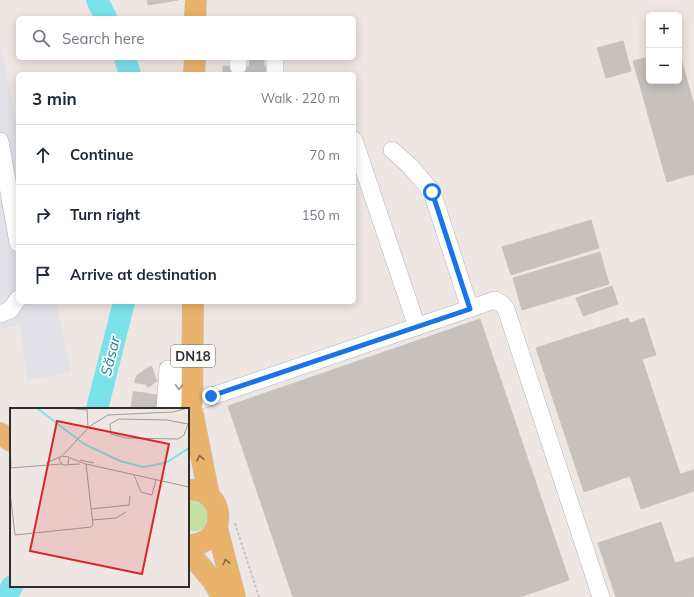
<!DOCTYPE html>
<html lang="en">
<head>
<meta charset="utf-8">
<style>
	body { margin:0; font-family:Mulish,sans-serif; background:#f2f2f3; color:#1f2937 }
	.controls { position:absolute; right:12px; top:12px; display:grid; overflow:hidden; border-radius:6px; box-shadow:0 2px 10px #0003 }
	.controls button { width:36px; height:36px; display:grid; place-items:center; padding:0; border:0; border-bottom:1px solid #e0e1e3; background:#fff; color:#1f2937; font:20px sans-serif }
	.stop { position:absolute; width:12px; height:12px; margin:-9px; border:3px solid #1a73e8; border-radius:50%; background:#fff }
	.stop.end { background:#1a73e8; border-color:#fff; box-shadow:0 1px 4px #0008 }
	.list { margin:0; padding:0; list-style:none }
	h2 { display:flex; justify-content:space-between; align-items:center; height:52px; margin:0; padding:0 16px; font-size:17px }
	h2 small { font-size:13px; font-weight:400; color:#747a83 }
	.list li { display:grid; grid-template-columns:26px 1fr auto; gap:12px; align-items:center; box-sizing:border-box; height:60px; padding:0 16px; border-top:1px solid #e0e1e3 }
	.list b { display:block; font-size:15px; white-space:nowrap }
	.list em { font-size:13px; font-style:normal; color:#747a83 }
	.icon { flex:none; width:22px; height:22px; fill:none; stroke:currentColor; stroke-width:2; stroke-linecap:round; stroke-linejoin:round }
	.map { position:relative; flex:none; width:694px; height:597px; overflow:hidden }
	.search { position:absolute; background:#fff; box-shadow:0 2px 10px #0003; left:16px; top:16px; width:340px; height:44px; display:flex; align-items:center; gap:10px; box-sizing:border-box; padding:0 14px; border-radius:6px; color:#747a83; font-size:15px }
	.panel { position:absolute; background:#fff; box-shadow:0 2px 10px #0003; left:16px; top:72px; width:340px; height:232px; border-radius:6px }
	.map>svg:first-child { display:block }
	.industrial { fill:#e2e1e8 }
	.green { fill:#c4e1a2 }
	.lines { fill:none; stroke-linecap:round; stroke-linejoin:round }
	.river { stroke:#7ce2e9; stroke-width:22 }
	.building { fill:#c7c1bd; stroke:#cac2bb }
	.minor-tunnel { stroke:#c8c1be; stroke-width:17; stroke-dasharray:17 8; stroke-linecap:butt }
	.minor-casing { stroke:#aeb2b9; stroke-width:18 }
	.major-casing { stroke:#c4c4c4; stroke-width:22 }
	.path { stroke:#c4c4c4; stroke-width:2; stroke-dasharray:3 2; stroke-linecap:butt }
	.minor { stroke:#fff; stroke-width:17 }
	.major { stroke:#eab36b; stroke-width:21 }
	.oneway { stroke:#969696 }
	.oneway2 { stroke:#836a49 }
	.route { stroke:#1a73e8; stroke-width:5 }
	.labels { text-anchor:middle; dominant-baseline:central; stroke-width:3.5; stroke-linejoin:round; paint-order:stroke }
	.shield { fill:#fff; stroke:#6d6d6d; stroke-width:1 }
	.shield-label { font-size:13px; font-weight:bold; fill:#2e2e2e }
	.water-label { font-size:15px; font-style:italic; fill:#158294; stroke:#fff }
	.inset-river { fill:none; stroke:#7ce2e9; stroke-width:2 }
	.inset-road { fill:none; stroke:#a19c9a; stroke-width:1 }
	.view { fill:#d62828; fill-opacity:0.15; stroke:#d62828; stroke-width:2 }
	.inset-edge { fill:none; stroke:#2e2e2e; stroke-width:2 }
</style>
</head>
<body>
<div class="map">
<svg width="694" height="597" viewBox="0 0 694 597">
	<rect width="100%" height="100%" fill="#eee6e2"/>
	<path class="industrial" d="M0,44L18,128V302H56L71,372L27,380L20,325L0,328Z"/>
	<path class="green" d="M193,501L204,505L208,516L205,527L198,531H188V502Z"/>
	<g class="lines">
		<g class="river">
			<path d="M97,0L106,18"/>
			<path d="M125,58L130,74"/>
			<path d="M97,409L124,302"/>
			<path d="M7,597L12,586"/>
		</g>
	</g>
	<g class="building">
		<path d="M147,0H178L148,5Z"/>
		<path d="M623,41L631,71L606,78L597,48Z"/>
		<path d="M679,52L694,105V174L667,182L633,61L649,57V81H679Z"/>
		<path d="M250,58H264V66L271,67L270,74H223V66L249,67Z"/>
		<path d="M591,220L599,248L511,275L502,247Z"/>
		<path d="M600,252L609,284L522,310L513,278Z"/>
		<path d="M612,286L618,304L583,316L576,298Z"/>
		<path d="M628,318L630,323L644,318L656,355L642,359L680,474L694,470V491L641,509L630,476L584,492L536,348Z"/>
		<path d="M480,319L569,580L520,597H293L228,406Z"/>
		<path d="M142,394L159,395V409H142Z"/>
		<path d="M661,522L675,563L694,557V597H616L598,543Z"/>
	</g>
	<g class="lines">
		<path class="minor-tunnel" d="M139,409L143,381L153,374L181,365"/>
		<defs>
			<g id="minor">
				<path d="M275,58V74"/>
				<path d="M238,66V58"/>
				<path d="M354,140L417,327"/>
				<path d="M0,141L18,243"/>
				<path d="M392,150L411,167L432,192L470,309"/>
				<path d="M0,314L10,310L18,299"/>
				<path d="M192,403L495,300L502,304L506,309L601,597"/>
				<path d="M165,409L168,369"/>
				<path d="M178,409L180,366"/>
			</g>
			<g id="major">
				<path d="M195,18L196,0"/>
				<path d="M194,74L195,58"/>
				<path d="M193,415L209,496"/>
				<path d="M188,432L192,403L193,302"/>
				<path d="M0,433L11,441"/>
				<path d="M188,490C228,487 229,546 188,545"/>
				<path d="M217,528L235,597"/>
				<path d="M188,551L213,581L222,597"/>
			</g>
		</defs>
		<use href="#minor" class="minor-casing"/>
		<use href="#major" class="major-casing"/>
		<path class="path" d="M235,523L259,597"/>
		<use href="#minor" class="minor"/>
		<use href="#major" class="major"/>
	</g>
	<defs><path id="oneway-chevron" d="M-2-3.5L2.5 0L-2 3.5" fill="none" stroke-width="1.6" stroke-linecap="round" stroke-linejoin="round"/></defs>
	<use class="oneway" href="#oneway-chevron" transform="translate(179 387) rotate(92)"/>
	<g class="oneway2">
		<use href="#oneway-chevron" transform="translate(200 458) rotate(-102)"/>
		<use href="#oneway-chevron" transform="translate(226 562) rotate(-104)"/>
	</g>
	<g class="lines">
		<path class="route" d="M211,396L470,309L432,192"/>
	</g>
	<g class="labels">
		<rect class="shield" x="171" y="345" width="44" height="22" rx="3"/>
		<g class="shield-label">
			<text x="193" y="356">DN18</text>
		</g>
		<g class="water-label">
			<text transform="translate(110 356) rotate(-76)">Săsar</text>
		</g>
	</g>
	<g transform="translate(10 408)">
		<rect width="179" height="179" fill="#eee6e2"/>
		<path class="inset-river" d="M27,0L74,36L110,53L133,59L145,57L157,54L179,40"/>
		<path class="inset-road" d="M58,0L77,2M77,0L78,20M109,11L157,12L178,16L174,27L168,31L116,30L101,26L100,16ZM0,38L1,60M53,47L80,18L98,7L163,4L178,0M60,50L76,56L179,79M70,52L84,55M36,55L50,49M58,56L59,49L51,48L49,52L53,57L70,56M0,60L52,56M124,67L131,84L142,87L146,72M0,84L5,127L81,119L83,117L76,56M81,101L119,97L120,88M83,112L106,110L116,104"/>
		<path class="view" d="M47,13L159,36L132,166L20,143Z"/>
		<rect width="179" height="179" class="inset-edge"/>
	</g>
</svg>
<div class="controls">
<button>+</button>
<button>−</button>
</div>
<div class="stop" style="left:432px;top:192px"></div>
<div class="stop end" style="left:211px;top:396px"></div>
<div class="search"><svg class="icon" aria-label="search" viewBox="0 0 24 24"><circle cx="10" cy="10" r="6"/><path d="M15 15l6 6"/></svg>Search here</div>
<section class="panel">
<h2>3 min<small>Walk · 220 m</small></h2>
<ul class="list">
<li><svg class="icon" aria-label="ahead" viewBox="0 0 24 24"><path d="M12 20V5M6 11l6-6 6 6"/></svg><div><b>Continue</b></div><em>70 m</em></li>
<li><svg class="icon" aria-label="right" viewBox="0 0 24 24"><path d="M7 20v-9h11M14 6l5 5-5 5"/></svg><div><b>Turn right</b></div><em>150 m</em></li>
<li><svg class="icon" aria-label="arrive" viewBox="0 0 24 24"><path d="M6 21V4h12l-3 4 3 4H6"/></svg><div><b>Arrive at destination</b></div></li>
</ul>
</section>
</div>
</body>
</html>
